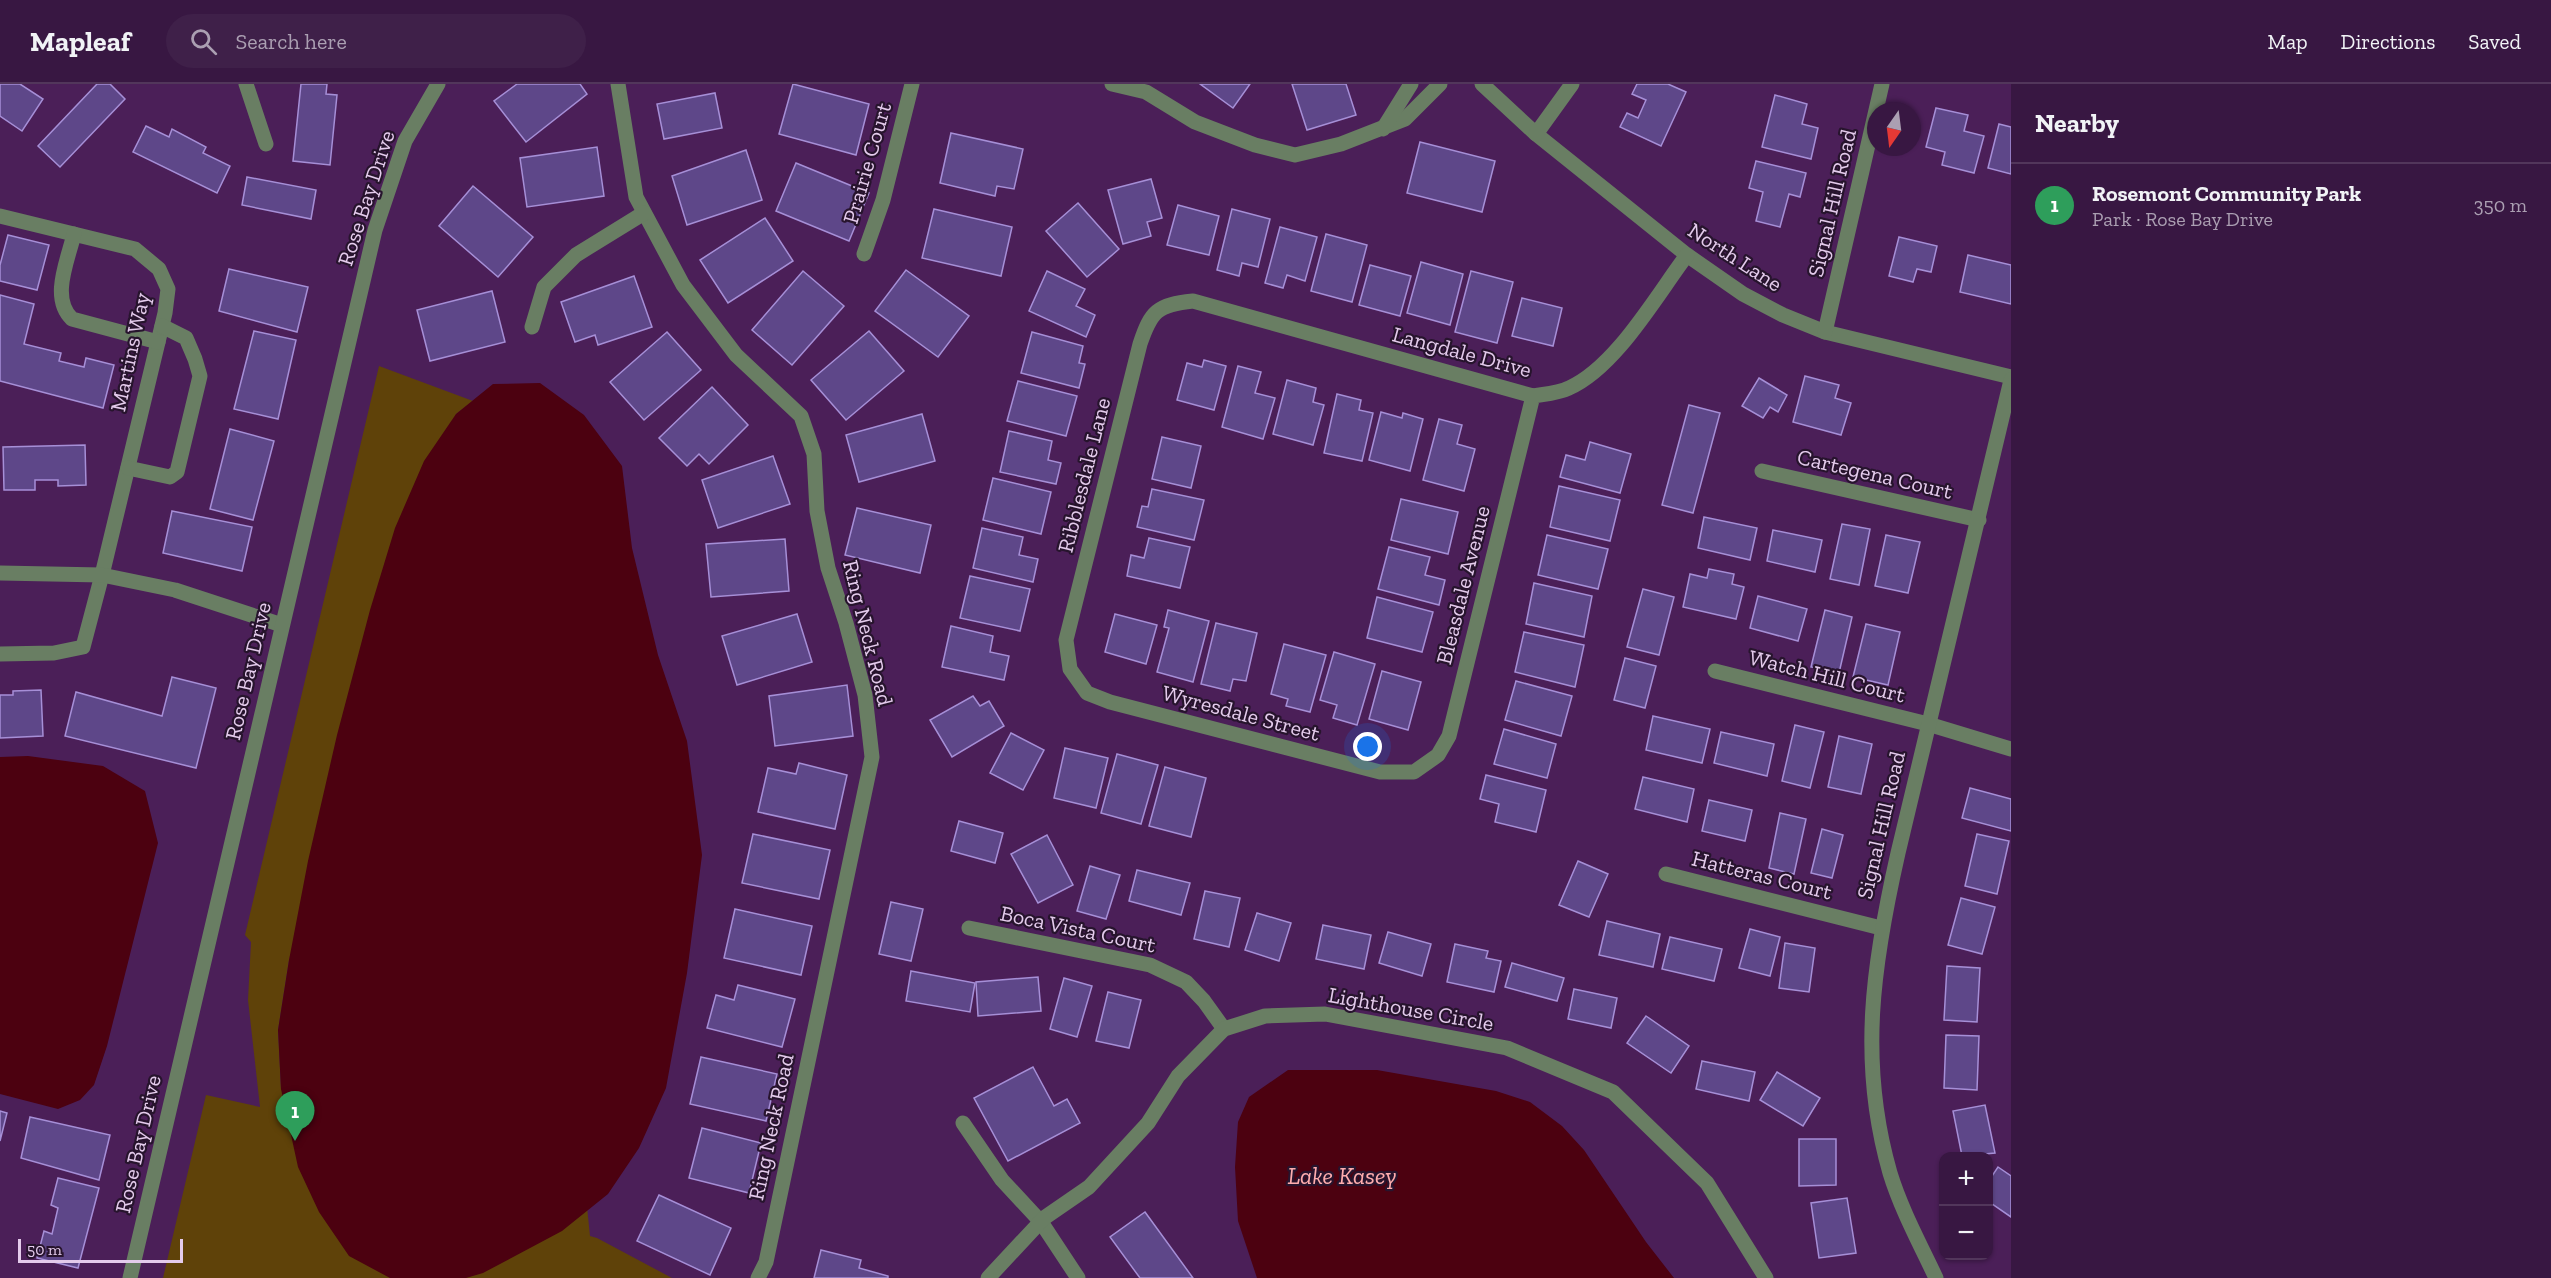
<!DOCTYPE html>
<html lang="en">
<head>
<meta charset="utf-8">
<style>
	body { margin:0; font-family:"Zilla Slab",serif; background:#3f2049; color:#f1f3f6 }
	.controls { position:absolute; right:18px; bottom:18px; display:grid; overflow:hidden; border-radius:12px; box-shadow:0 2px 4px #0004 }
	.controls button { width:54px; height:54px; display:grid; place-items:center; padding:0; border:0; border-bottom:2px solid #52365b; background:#381742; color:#f1f3f6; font:30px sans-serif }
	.compass { position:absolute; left:1867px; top:18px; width:54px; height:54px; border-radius:50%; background:#381742; box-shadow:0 2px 4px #0004; rotate:194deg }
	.scale { position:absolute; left:18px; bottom:15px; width:165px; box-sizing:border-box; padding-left:6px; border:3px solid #e4cbec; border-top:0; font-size:16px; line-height:21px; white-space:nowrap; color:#e4cbec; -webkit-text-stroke:4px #27142d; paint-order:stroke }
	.you { position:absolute; left:1368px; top:663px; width:21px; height:21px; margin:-15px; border:4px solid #fff; border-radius:50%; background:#1a73e8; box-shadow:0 0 0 9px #1a73e833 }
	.badge { display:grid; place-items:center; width:39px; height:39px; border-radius:50%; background:#bca0f2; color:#fff; font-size:20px; font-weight:700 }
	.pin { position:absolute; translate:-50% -50px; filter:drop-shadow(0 2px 3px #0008) }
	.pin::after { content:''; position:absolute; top:32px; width:21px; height:18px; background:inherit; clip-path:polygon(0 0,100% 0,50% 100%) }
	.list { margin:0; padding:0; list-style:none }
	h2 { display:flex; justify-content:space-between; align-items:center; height:78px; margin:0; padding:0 24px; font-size:26px }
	h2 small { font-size:20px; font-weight:400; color:#ab9fb2 }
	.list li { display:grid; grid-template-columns:39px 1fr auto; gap:18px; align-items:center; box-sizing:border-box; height:84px; padding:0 24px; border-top:2px solid #52365b }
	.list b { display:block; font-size:22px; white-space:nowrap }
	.list p { margin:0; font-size:20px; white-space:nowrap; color:#ab9fb2 }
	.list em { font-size:20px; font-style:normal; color:#ab9fb2 }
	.icon { flex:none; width:33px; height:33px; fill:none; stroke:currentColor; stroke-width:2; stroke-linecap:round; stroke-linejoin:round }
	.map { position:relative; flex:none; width:2011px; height:1194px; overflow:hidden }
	header { display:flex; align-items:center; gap:36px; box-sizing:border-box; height:84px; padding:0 30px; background:#381742; border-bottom:2px solid #52365b }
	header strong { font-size:28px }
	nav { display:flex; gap:33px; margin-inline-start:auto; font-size:21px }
	.search { width:420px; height:54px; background:#3f2049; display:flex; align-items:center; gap:15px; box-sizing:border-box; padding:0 21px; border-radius:33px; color:#ab9fb2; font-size:22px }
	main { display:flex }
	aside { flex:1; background:#381742 }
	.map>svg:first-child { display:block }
	.green { fill:#5f4209 }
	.water { fill:#4c0110 }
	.building { fill:#5e4789; stroke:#a68fd7; stroke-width:1.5 }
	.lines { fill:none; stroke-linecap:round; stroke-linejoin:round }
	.minor { stroke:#697e63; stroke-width:15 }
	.labels { text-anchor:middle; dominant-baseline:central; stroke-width:4.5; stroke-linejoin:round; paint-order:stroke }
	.street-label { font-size:22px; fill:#e4cbec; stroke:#27142d }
	.water-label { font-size:24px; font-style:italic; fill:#ffadae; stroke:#27142d }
</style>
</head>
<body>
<header>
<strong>Mapleaf</strong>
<div class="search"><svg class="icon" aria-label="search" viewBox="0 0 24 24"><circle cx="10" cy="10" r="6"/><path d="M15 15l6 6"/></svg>Search here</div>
<nav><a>Map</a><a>Directions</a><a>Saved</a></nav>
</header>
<main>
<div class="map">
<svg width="2011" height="1194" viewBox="0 0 2011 1194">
	<rect width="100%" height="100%" fill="#4b1f58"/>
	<path class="green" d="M379,282L473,317L456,330L289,876L278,946L281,1005L585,1103L590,1152L597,1154L672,1194H163L206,1011L260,1023L248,916L251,858L245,851Z"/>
	<g class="water">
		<path d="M540,299L584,331L622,382L632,464L658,571L687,657L702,771L687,889L666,1004L639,1064L608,1110L562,1147L483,1189L466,1194H390L349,1172L319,1128L298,1083L281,1005L278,946L289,876L308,777L337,651L370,526L395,444L424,377L456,330L493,300Z"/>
		<path d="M28,672L103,682L145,707L158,759L107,962L94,1001L80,1016L58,1025L0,1010V673Z"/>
		<path d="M1288,986H1377L1496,1007L1530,1018L1562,1042L1584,1066L1646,1158L1674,1194H1257L1238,1137L1235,1083L1238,1038L1249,1013Z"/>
	</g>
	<g class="building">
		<path d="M0,0H20L43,15L22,47L0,32Z"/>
		<path d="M97,0H110L125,15L60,83L38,62Z"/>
		<path d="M301,0H327L326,10L337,11L330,81L293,77Z"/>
		<path d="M517,0H580L587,10L526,58L494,17Z"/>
		<path d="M793,0L869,20L856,71L779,50Z"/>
		<path d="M1200,0H1250L1233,24Z"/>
		<path d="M1292,0H1346L1356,31L1307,46Z"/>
		<path d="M1637,0H1668L1686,8L1661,62L1620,43L1627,29L1638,34L1646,16L1632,10Z"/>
		<path d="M715,9L722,44L664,55L657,20Z"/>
		<path d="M1775,11L1807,20L1802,40L1818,44L1811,75L1762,63Z"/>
		<path d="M1936,24L1968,31L1964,47L1984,52L1974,89L1942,81L1945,68L1926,63Z"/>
		<path d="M1999,40L2011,43V90L1988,84Z"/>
		<path d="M146,42L169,53L172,45L206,63L203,69L230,82L217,109L133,68Z"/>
		<path d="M951,49L1023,65L1014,105L997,102L995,112L940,99Z"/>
		<path d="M1420,58L1495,77L1482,128L1407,109Z"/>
		<path d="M597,63L604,112L527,123L520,74Z"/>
		<path d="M746,66L762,116L687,141L672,92Z"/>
		<path d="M1756,77L1806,89L1800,113L1789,110L1780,143L1756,137L1763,108L1749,104Z"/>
		<path d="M796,79L869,109L849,157L776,127Z"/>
		<path d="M247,93L316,106L311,135L242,121Z"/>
		<path d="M1151,95L1162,134L1147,138L1151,152L1123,160L1108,106Z"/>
		<path d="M473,102L533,153L498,193L439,142Z"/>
		<path d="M1078,119L1119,165L1087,193L1046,147Z"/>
		<path d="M1178,121L1219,132L1209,171L1167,161Z"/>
		<path d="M934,125L1012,143L1001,192L922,174Z"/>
		<path d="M1232,125L1270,135L1258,183L1242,179L1239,192L1217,186Z"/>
		<path d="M765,134L793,177L728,219L700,176Z"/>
		<path d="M1280,143L1317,153L1305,197L1287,191L1283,204L1265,199Z"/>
		<path d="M1326,150L1367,161L1352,218L1311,207Z"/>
		<path d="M8,151L49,161L37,206L0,197V181Z"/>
		<path d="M1899,153L1937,162L1931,188L1917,185L1913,198L1889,192Z"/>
		<path d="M1968,171L2011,181V220L1960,208Z"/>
		<path d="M1421,178L1463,190L1450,241L1407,229Z"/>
		<path d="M1370,181L1411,192L1400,232L1359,221Z"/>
		<path d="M229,185L308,203L297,248L219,227Z"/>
		<path d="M906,186L969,232L938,273L875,227Z"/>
		<path d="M803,187L844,222L792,281L752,246Z"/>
		<path d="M1047,187L1085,205L1076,222L1095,231L1086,253L1029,227Z"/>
		<path d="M1471,187L1513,198L1497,259L1455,248Z"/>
		<path d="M634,192L652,243L598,261L595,251L575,258L561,218Z"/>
		<path d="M492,207L505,258L430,277L417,226Z"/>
		<path d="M0,211L34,220L24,260L61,269L59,277L84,283L86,274L114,281L103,324L0,297Z"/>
		<path d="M1522,214L1562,224L1553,262L1512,252Z"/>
		<path d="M254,247L296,256L278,335L234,325Z"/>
		<path d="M869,247L904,287L846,336L811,296Z"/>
		<path d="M667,248L701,286L644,336L610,298Z"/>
		<path d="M1032,248L1083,262L1079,279L1085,280L1079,304L1021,289Z"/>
		<path d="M1204,276L1226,282L1214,326L1177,316L1187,279L1202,283Z"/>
		<path d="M1238,282L1261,288L1255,309L1275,314L1263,355L1222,343Z"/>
		<path d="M1805,292L1839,301L1835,314L1851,319L1841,351L1793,338Z"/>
		<path d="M1759,294L1787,311L1778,328L1770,323L1763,334L1742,322Z"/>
		<path d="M1287,296L1316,304L1313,318L1324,321L1313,361L1273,350Z"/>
		<path d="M1018,297L1077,312L1066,352L1007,337Z"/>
		<path d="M712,303L748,341L709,380L699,370L687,382L659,354Z"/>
		<path d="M1337,310L1361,316L1359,326L1373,329L1362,377L1324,369Z"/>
		<path d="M1689,321L1720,329L1693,429L1662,421Z"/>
		<path d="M1381,328L1402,334L1403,329L1423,335L1410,387L1369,376Z"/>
		<path d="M922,330L935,377L859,398L846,351Z"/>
		<path d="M1439,335L1462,341L1457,360L1475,365L1464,407L1423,396Z"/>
		<path d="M230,345L274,357L253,436L210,425Z"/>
		<path d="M1009,347L1052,357L1048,376L1061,379L1056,400L1000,388Z"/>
		<path d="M1162,353L1201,362L1191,404L1152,395Z"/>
		<path d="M1590,358L1631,370L1620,409L1560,393L1566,371L1585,376Z"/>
		<path d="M85,361L86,401L58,402V396H35V406H4L3,363Z"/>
		<path d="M773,372L790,420L718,444L702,396Z"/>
		<path d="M993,394L1051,408L1041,450L983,436Z"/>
		<path d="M1559,402L1620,416L1610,457L1550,443Z"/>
		<path d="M1152,405L1204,416L1194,456L1137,443L1142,422L1148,423Z"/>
		<path d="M1401,415L1458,428L1448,470L1391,456Z"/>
		<path d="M857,424L931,441L920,489L845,471Z"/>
		<path d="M172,427L252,443L242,487L163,469Z"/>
		<path d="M1704,433L1757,444L1750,476L1698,464Z"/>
		<path d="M1842,440L1870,445L1859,501L1830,495Z"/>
		<path d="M982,444L1023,453L1019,471L1038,475L1033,498L973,484Z"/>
		<path d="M1773,446L1822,456L1815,488L1767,477Z"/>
		<path d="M1547,451L1608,465L1598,505L1538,491Z"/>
		<path d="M1886,451L1920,458L1908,509L1875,502Z"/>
		<path d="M1149,454L1190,463L1180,504L1127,492L1131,471L1144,474Z"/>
		<path d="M785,455L789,507L711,513L706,460Z"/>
		<path d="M1389,463L1430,473L1425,491L1445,496L1439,521L1378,505Z"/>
		<path d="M1709,485L1734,490L1732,500L1744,503L1736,535L1683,523L1690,490L1707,494Z"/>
		<path d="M970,492L1030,505L1020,547L960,534Z"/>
		<path d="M1534,499L1592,512L1584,553L1526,540Z"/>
		<path d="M1643,505L1674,513L1659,571L1627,563Z"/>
		<path d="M1758,512L1807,525L1798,557L1750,544Z"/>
		<path d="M1377,513L1433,528L1422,568L1367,554Z"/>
		<path d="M1168,526L1209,537L1193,598L1157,588L1169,544L1164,543Z"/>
		<path d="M1825,526L1852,533L1839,589L1811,583Z"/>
		<path d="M797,530L812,578L737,601L722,552Z"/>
		<path d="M1115,530L1157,541L1146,580L1105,568Z"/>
		<path d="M1216,539L1257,549L1246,597L1233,595L1230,607L1201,600Z"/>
		<path d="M1866,540L1900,548L1888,601L1853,593Z"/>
		<path d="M951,542L993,552L990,568L1009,572L1004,596L942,583Z"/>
		<path d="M1524,548L1584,561L1575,603L1515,588Z"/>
		<path d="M1284,560L1326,571L1310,628L1286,622L1288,615L1271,610Z"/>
		<path d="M1334,568L1375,580L1357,641L1333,634L1337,621L1320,616Z"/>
		<path d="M1625,574L1656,582L1645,624L1614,616Z"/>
		<path d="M1382,587L1421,598L1408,646L1369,635Z"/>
		<path d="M172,593L216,604L196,684L65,652L76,608L162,632Z"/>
		<path d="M1516,597L1572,612L1561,652L1505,636Z"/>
		<path d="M847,601L853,652L775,662L769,612Z"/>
		<path d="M41,606L43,652L0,654V611H13V607Z"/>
		<path d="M973,612L980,622L989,617L1004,642L952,673L930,636Z"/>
		<path d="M1653,632L1710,645L1702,679L1646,666Z"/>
		<path d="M1795,641L1824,648L1810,704L1782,697Z"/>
		<path d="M1504,645L1556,660L1547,694L1494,680Z"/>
		<path d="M1721,648L1774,660L1767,692L1714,679Z"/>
		<path d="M1011,649L1044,666L1023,706L990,689Z"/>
		<path d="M1839,652L1872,660L1861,710L1828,703Z"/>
		<path d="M1065,664L1108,674L1096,724L1054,714Z"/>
		<path d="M1117,670L1158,681L1141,740L1101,729Z"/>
		<path d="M799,679L847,691L835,745L758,728L768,684L796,690Z"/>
		<path d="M1165,683L1206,694L1191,753L1149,742Z"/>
		<path d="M1486,691L1546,706L1536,748L1495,738L1499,720L1480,715Z"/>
		<path d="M1643,693L1694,705L1687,738L1635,725Z"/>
		<path d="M1970,704L2011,715V747L1962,734Z"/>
		<path d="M1709,716L1752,726L1745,757L1702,747Z"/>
		<path d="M1780,729L1806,735L1794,790L1769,784Z"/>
		<path d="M959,737L1003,749L995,779L951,767Z"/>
		<path d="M1822,745L1843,751L1832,794L1811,789Z"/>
		<path d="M753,750L830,766L819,815L742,799Z"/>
		<path d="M1977,750L2009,757L1997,810L1965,802Z"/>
		<path d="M1047,751L1073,801L1038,819L1011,770Z"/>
		<path d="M1578,777L1608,790L1589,833L1559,821Z"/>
		<path d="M1090,782L1120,791L1106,835L1077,827Z"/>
		<path d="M1137,786L1190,799L1181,831L1129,817Z"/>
		<path d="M1205,807L1240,814L1229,863L1194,855Z"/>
		<path d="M1961,814L1995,823L1982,870L1948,861Z"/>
		<path d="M891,818L923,825L911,877L879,870Z"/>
		<path d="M735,825L812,842L801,891L724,874Z"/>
		<path d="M1257,829L1291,839L1279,877L1245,866Z"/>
		<path d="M1607,837L1660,850L1653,883L1599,871Z"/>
		<path d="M1323,841L1371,851L1364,885L1316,875Z"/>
		<path d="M1750,845L1780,853L1770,892L1739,884Z"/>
		<path d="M1388,848L1431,860L1422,892L1379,879Z"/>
		<path d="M1670,853L1722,865L1714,897L1662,885Z"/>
		<path d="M1785,859L1815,864L1809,908L1779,904Z"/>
		<path d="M1455,860L1488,867L1486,874L1501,877L1494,908L1447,898Z"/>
		<path d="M1512,879L1564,894L1557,917L1505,903Z"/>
		<path d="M1947,882L1980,884L1977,938L1944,936Z"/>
		<path d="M911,887L975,899L970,928L906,917Z"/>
		<path d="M1038,893L1041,927L978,932L976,898Z"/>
		<path d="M1064,894L1092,902L1077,953L1050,945Z"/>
		<path d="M738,901L795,915L782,963L707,944L716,911L734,916Z"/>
		<path d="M1574,905L1617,914L1611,944L1568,935Z"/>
		<path d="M1108,908L1141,916L1129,964L1096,957Z"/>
		<path d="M1646,932L1689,962L1671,989L1627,959Z"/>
		<path d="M1946,951L1979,952L1977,1006L1944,1004Z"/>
		<path d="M701,973L777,990L766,1037L690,1020Z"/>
		<path d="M1702,977L1755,988L1749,1017L1696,1005Z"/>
		<path d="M1033,983L1054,1022L1067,1015L1080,1039L1008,1077L974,1014Z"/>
		<path d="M1777,988L1820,1014L1803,1042L1760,1016Z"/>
		<path d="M1985,1021L1995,1069L1962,1072L1953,1027Z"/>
		<path d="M0,1027L7,1029L0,1057Z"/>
		<path d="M30,1033L110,1051L99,1096L21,1074Z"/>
		<path d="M702,1044L761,1059L749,1109L689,1094Z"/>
		<path d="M1799,1055H1836V1101L1799,1102Z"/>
		<path d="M1998,1083L2011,1092V1133L1988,1117V1098Z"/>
		<path d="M58,1094L99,1104L78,1184L37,1174L44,1147L52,1150L58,1124L51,1121Z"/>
		<path d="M659,1111L731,1144L710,1191L637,1157Z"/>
		<path d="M1847,1114L1856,1169L1819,1174L1811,1119Z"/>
		<path d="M1145,1128L1193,1194H1140L1110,1153Z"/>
		<path d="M821,1166L861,1176L859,1184L888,1192V1194H814Z"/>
	</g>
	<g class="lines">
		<g class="minor">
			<path d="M246,0L266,60"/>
			<path d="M618,0L636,113L683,201L736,271L801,332L814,370L817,427L828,484L846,539L865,611L872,673L766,1178L758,1194"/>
			<path d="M1112,0L1146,8L1195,38L1255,61L1295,71L1341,60L1405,35L1440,0"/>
			<path d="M1482,0L1536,50L1687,171L1743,210L1783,231L1825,248L2011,293"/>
			<path d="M1383,45L1411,0"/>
			<path d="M1536,50L1572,0"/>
			<path d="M0,132L135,165L159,185L168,205L165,229L102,491L83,563L54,569L0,570"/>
			<path d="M74,150C68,176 50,214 72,235L158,258"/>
			<path d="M864,170L883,116L912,0"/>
			<path d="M532,243L544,203L576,171L644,129"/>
			<path d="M1825,248L1882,0"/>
			<path d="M1533,312L1449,652L1438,671L1414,688H1380L1110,618L1087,609L1070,585L1066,556L1140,260C1151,227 1157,221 1193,217L1533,312C1545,310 1559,309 1569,304C1616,283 1656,212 1687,171"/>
			<path d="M128,384L170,393L177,388L200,292L195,275L186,254L162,242"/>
			<path d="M1762,387L1979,436"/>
			<path d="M0,489L102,491L175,506L282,541"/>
			<path d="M1715,587L1928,640L2011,665"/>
			<path d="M1666,790L1881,844"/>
			<path d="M969,844L1150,881L1186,898L1204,917L1224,945"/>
			<path d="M963,1039L1002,1096L1041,1138L1078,1194"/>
			<path d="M130,1194L375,146L405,57L438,0"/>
			<path d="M988,1194L1044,1134L1089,1103L1148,1039L1178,992L1224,945L1265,932L1325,930L1507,964L1613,1008L1707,1099L1766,1194"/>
			<path d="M1936,1194C1920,1160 1901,1125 1890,1089C1858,978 1873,879 1898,769L2011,296"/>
		</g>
	</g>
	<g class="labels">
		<g class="street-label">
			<text transform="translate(867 79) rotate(-74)">Prairie Court</text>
			<text transform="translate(366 114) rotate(-72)">Rose Bay Drive</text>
			<text transform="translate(1832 119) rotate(-77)">Signal Hill Road</text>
			<text transform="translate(1735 173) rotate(33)">North Lane</text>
			<text transform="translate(130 268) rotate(-78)">Martins Way</text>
			<text transform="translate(1462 268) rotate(15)">Langdale Drive</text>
			<text transform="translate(1875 390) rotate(13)">Cartegena Court</text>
			<text transform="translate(1084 391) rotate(-76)">Ribblesdale Lane</text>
			<text transform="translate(1463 501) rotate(-76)">Bleasdale Avenue</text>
			<text transform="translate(868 549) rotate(76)">Ring Neck Road</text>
			<text transform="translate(248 587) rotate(-77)">Rose Bay Drive</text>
			<text transform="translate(1827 592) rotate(14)">Watch Hill Court</text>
			<text transform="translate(1241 629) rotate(15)">Wyresdale Street</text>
			<text transform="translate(1881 741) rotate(-77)">Signal Hill Road</text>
			<text transform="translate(1762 791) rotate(14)">Hatteras Court</text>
			<text transform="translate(1078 845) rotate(12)">Boca Vista Court</text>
			<text transform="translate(1411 925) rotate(10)">Lighthouse Circle</text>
			<text transform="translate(771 1043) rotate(-78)">Ring Neck Road</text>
			<text transform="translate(138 1060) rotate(-77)">Rose Bay Drive</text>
		</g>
		<g class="water-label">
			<text x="1342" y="1091">Lake Kasey</text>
		</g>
	</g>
</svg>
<div class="controls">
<button>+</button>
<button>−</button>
</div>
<svg class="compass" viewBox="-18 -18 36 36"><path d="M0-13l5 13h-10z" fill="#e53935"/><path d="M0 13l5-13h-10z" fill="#ab9fb2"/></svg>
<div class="scale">50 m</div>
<div class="you"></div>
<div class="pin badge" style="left:295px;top:1057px;background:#2e9e5b">1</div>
</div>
<aside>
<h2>Nearby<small></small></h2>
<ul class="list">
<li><span class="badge" style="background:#2e9e5b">1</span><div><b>Rosemont Community Park</b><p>Park · Rose Bay Drive</p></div><em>350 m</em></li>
</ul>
</aside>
</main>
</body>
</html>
